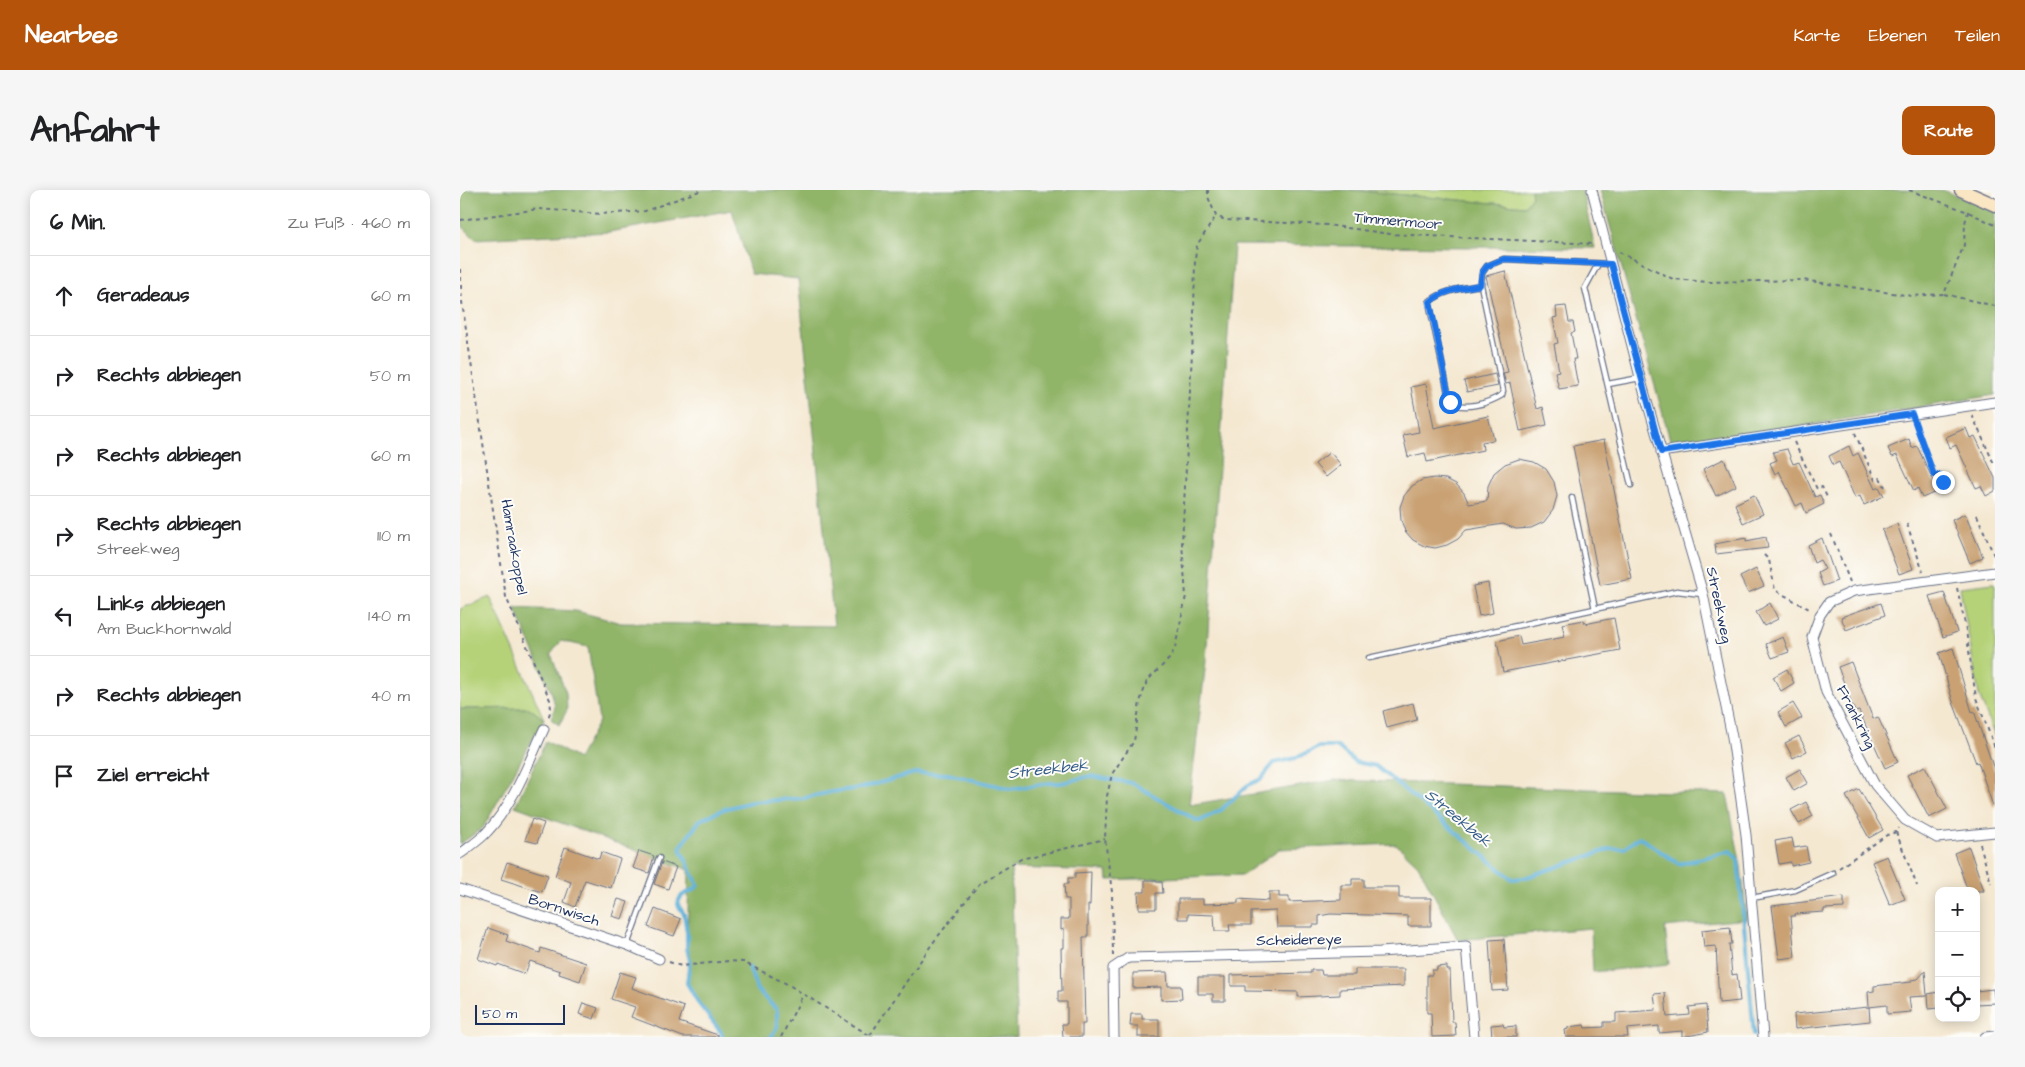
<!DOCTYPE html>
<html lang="de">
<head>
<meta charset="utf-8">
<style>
	body { margin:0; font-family:"Architects Daughter",sans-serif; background:#f6f6f6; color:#202124 }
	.controls { position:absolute; right:15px; bottom:15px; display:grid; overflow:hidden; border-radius:10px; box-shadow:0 2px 12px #0003 }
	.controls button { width:45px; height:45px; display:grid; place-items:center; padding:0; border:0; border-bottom:1px solid #e0e0e0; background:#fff; color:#202124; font:25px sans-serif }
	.scale { position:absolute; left:15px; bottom:12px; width:90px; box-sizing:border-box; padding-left:5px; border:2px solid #1b2f5e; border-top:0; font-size:14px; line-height:18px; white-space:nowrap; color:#1b2f5e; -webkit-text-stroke:4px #fdfcf7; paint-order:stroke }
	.stop { position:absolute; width:15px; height:15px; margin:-11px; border:4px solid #1a73e8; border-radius:50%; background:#fff }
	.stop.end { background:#1a73e8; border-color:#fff; box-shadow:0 1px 5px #0008 }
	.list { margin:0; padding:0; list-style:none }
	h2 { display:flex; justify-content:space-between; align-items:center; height:65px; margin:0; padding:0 20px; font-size:21px }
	h2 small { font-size:16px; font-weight:400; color:#757577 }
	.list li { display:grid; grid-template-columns:32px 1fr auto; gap:15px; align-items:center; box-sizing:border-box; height:80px; padding:0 20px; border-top:1px solid #e0e0e0 }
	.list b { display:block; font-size:19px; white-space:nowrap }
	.list p { margin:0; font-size:16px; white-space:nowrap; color:#757577 }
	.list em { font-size:16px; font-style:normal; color:#757577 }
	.icon { flex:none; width:28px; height:28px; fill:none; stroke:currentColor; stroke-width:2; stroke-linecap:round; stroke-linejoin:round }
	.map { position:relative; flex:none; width:1535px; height:847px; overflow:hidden; border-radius:10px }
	header { display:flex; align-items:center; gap:30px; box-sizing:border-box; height:70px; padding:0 25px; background:#b45309; color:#fff }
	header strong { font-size:24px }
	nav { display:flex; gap:28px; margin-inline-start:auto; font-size:18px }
	.intro { display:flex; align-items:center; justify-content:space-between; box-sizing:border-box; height:120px; padding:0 30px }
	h1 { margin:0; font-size:35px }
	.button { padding:12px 22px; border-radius:10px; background:#b45309; color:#fff; font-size:18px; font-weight:700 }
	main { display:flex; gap:30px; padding:0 30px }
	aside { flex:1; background:#fff; border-radius:10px; box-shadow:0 2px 12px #0003 }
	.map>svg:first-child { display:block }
	.green { fill:#b5d278; stroke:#68806b }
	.forest { fill:#90b468; stroke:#567263 }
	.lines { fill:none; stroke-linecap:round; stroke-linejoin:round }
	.stream { stroke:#5fb1da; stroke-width:4 }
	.building { fill:#c9a173 }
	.lane-casing { stroke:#677086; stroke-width:7 }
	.street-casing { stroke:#677086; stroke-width:11 }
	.secondary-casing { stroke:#677086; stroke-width:15 }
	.path { stroke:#677086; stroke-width:2; stroke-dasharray:4 4; stroke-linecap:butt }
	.lane { stroke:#fff; stroke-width:4.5 }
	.street { stroke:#fff; stroke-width:9 }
	.secondary { stroke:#fbe6c4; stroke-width:12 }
	.route { stroke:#1a73e8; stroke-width:6 }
	.labels { text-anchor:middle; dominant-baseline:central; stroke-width:4; stroke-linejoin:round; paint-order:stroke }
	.street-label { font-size:15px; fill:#1b2f5e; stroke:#fdfcf7 }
	.water-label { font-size:16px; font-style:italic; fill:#335c89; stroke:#fdfcf7 }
</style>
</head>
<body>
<header>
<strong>Nearbee</strong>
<nav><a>Karte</a><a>Ebenen</a><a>Teilen</a></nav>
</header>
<div class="intro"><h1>Anfahrt</h1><a class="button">Route</a></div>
<main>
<aside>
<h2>6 Min.<small>Zu Fuß · 460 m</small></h2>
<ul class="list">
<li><svg class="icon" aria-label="ahead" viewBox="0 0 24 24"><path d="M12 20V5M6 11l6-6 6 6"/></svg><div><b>Geradeaus</b></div><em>60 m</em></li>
<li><svg class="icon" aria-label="right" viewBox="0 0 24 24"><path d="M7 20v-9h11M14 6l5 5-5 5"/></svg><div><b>Rechts abbiegen</b></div><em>50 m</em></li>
<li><svg class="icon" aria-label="right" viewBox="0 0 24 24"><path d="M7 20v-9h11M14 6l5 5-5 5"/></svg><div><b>Rechts abbiegen</b></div><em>60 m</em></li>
<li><svg class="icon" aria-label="right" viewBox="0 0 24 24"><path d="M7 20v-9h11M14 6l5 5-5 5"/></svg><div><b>Rechts abbiegen</b><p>Streekweg</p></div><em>110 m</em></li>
<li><svg class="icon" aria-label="left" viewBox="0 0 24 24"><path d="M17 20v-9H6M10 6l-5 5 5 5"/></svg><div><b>Links abbiegen</b><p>Am Buckhornwald</p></div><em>140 m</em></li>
<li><svg class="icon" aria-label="right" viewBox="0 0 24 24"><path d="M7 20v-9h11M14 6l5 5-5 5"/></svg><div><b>Rechts abbiegen</b></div><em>40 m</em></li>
<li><svg class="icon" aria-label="arrive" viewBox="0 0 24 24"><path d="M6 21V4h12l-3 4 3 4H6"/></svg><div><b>Ziel erreicht</b></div></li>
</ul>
</aside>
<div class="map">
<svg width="1535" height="847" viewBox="0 0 1535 847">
	<rect width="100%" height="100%" fill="#fdfcf7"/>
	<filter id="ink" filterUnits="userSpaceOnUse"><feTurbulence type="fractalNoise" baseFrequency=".02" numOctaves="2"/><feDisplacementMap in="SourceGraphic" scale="10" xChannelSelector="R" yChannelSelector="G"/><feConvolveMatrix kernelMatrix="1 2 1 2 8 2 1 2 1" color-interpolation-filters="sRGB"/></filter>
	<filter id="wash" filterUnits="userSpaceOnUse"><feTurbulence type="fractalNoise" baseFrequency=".0096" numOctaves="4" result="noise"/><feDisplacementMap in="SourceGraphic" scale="20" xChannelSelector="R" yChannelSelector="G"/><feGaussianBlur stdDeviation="1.12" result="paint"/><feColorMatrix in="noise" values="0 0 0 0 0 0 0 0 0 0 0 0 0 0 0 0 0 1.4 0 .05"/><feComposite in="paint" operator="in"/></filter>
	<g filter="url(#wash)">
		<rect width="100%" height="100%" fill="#f4e8d1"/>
		<g class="green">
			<path d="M890,0H1071L1072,6L1065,16Z"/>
			<path d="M1534,393L1535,396V547L1519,505L1500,397Z"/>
			<path d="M30,407L84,529L69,518L0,519V419Z"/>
		</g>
		<g class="forest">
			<path d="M0,0H890L1065,16L1072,6L1071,0H1122L1135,58L774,55L746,471L729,615L875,590L1267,604L1281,676L1287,729L1205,737L1209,774L1133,782L1131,738L998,750L958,675L936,654L819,659L783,685L648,690L647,681L551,678L557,847H263C256,829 237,813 228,796C223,785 233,773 227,762L229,680L55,616L86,551L118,569L139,531L128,457L101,451L91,464L106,503L107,520L99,535L91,529L95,516L92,504L55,418L116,421L161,433L374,436L338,89L291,84L272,20L149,42L15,49L3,37Z"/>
			<path d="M1140,0H1483L1535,22V205L1212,257Z"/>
			<path d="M69,518L84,529L23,638L0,654V519Z"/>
		</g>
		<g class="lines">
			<g class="stream">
				<path d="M289,777L297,800L317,820V837L311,847"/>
				<path d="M263,847L261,842L239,814L227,793L230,770L227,758V742L224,724L218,715C219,700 233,705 238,695L220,658L240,630L264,619L291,612L344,608L371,602L401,598L455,583L488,584L551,599L590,593H601L630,586L672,593L736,630L740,631L761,620L788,595L801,589L814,573L836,568L859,557H878L895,572L916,576L1052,689L1064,688L1150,659L1165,658L1179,647L1219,674L1271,661L1278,670L1294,844"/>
			</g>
		</g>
		<g id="blocks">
			<g class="building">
				<path d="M1045,81L1077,219L1083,217L1087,235L1060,241L1050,193L1046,194L1043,183L1048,182L1026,86Z"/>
				<path d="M1106,116L1109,132H1113L1115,142L1111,143L1116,169H1113L1118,196L1099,199L1095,182L1099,181L1094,154L1098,153L1093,128L1097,127L1096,117Z"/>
				<path d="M1035,184L1038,196L1007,202L1004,191Z"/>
				<path d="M966,194L974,238L1028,226L1034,250L1022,252L1023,260L967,272L965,263L948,267L943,245L959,242L951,197Z"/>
				<path d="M1506,238L1510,248L1515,246L1535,288V301L1526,306L1521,296L1516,298L1496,255L1490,258L1486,247Z"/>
				<path d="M1449,249L1452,258L1457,256L1474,292L1478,290L1483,299L1462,308L1458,298L1454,301L1437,265L1432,267L1428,258Z"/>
				<path d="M1144,250L1172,389L1140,395L1113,256Z"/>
				<path d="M1389,256L1393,266L1398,263L1415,299L1419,297L1424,306L1404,315L1400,306L1395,308L1379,272L1373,275L1369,266Z"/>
				<path d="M1327,259L1333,274L1339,272L1355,307L1360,305L1364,314L1346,323L1342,313L1336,316L1319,281L1315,284L1310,273L1317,270L1313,262Z"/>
				<path d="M870,262L881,275L866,287L855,274Z"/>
				<path d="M1059,269L1074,272L1086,279L1094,292L1097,306L1093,320L1084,332L1071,338L1056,339L1043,334L1006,340L998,349L987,355L975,358L964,356L953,350L945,341L941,330L940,317L944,306L952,296L962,290L974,288L986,289L996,294L1004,303L1009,314L1027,311L1028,296L1034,283L1045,274Z"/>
				<path d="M1264,269L1276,296L1256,306L1243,279Z"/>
				<path d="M1294,305L1303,324L1283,333L1275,314Z"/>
				<path d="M1505,324L1523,367L1510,373L1492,330Z"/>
				<path d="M1437,334L1453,379L1439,384L1422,340Z"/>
				<path d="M1306,347L1308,358L1256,364L1255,354L1286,348V351Z"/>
				<path d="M1362,348L1377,391L1363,396L1358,383L1365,379L1360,370L1354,373L1348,355Z"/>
				<path d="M1296,379L1304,396L1288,403L1280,387Z"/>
				<path d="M1028,393L1033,423L1019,426L1013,396Z"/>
				<path d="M1484,402L1497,442L1483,447L1469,406Z"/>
				<path d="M1310,413L1318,429L1304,436L1296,422Z"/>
				<path d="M1421,413L1425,425L1386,440L1381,427Z"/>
				<path d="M1154,428L1160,460L1043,482L1037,451L1059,446L1061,455L1105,447L1102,434L1124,430L1125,434Z"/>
				<path d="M1323,447L1329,462L1312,468L1306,454Z"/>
				<path d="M1493,458L1512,522L1514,521L1535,582V616H1533L1518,572L1516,573L1493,512L1479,463Z"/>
				<path d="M1391,472L1413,529L1418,527L1438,572L1425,578L1399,521L1395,522L1378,477Z"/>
				<path d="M1327,479L1334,493L1321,501L1313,487Z"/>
				<path d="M953,513L957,530L927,538L923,521Z"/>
				<path d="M1333,513L1342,528L1326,537L1318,522Z"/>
				<path d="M1339,546L1347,561L1333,568L1325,553Z"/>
				<path d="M1465,576L1487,619L1469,628L1447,585Z"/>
				<path d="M1340,579L1348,593L1334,601L1326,587Z"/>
				<path d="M1399,599L1423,640L1409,648L1386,606Z"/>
				<path d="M1346,612L1353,626L1339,634L1331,620Z"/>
				<path d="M72,629L84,633L77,653L65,650Z"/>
				<path d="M1332,648L1334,658L1346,656L1349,672L1331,676V672L1319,674L1315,651Z"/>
				<path d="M105,657L139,669L141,662L160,669L151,698L125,690L115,717L104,712L111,692L95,686Z"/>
				<path d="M1509,657L1524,701H1508L1494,663Z"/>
				<path d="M179,661L194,666L189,683L173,678Z"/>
				<path d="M1427,666L1445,709L1430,715L1412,672Z"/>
				<path d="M47,672L88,685L82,702L41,689Z"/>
				<path d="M202,672L216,677L208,699L194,694Z"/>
				<path d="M631,682L630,715H628V747H623L625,834H622V847H603L602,834H607V812H598V801H602L601,758H604V739L601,740V729H609V709H605L604,694H608V688H615V683Z"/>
				<path d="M892,689H904V697H939V708H971V736H948V726L870,724L859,726V735H853V737H817L816,721L791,722V735H769L770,741H755L754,725L728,724V729H718V709H743V714L778,713V709L809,711V702H819V707H829V712L881,710V695H892Z"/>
				<path d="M685,690H696V692H702L703,703H696V719H679L678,702H685Z"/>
				<path d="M1384,707V718L1364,719V722L1335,724V726H1331L1335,767L1319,769L1312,716Z"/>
				<path d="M158,709L168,712L162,729L152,726Z"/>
				<path d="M195,719L221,729L214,746L188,737Z"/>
				<path d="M1270,737L1272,754H1269L1272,785L1277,784L1280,811L1259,813L1256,756L1244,757L1242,740Z"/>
				<path d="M28,738L48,745L46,751L80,763L81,758L126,773L120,791L99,784L100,781L70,771L65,784L38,774L37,776L18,769Z"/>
				<path d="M1044,749L1048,800L1032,801L1029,750Z"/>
				<path d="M987,776V780H990L992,832H995L996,846L972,847L971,823H967V785H972V780H977V777Z"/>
				<path d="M895,779H944V796L880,799V805L838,807V802L785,801V796H771V785L851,783V780H861L862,785H895Z"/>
				<path d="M1465,781L1467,806L1449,807L1451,822L1427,824V815L1409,817L1408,802L1414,801V796L1451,792V790L1458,789Z"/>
				<path d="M160,782L176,787L172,798L224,817L219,832L258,845V847H223L171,827L175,817L151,809Z"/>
				<path d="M707,782L708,796H721L722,809L701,810V797L673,798V783Z"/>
				<path d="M738,787H765V811H753V804H738Z"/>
				<path d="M1533,799L1535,813L1516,814V801Z"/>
				<path d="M1479,802V818L1469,819L1468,804Z"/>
				<path d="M1205,803L1207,827L1230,825L1229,817L1246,815L1248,842L1222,847V841L1199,843V836L1167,839L1168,847H1106L1105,840L1108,839V837L1124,835L1125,838L1144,837V832H1156V823L1196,820L1194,804Z"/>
				<path d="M123,813L138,818L134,829L119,824Z"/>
				<path d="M1409,817L1410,831L1335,839L1334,824Z"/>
				<path d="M671,824H682V829H699V847H678V836H670Z"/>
				<path d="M1043,834L1044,837L1056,836V847H1032L1031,835Z"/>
			</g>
		</g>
	</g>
	<g filter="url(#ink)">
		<use href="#blocks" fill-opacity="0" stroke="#677086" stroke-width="1"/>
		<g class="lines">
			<defs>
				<g id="lane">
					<path d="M1138,74L1125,98L1171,295"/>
					<path d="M1021,95C1004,98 983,100 969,112L990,212C1004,221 1029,213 1042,205L1043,201L1021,95L1022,83L1027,76L1044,69L1151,74"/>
					<path d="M1148,194L1180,188"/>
					<path d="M1112,308L1135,419"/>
					<path d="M909,468L1217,401L1242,404"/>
					<path d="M1292,708L1335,700L1373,683"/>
					<path d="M167,755L199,668"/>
				</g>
				<g id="street">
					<path d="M1132,0L1181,191L1243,404L1272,547L1286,645L1303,847"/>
					<path d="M1201,262L1535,212"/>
					<path d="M1535,382L1394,401L1369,412L1360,425L1352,447L1366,502L1415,595L1445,630L1477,648L1535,642"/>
					<path d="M0,664C9,657 20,650 27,642C54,613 68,574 84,539"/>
					<path d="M0,699L167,755L199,769"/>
					<path d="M654,847L653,778L668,768L920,762L1006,756L1014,847"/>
					<path d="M1525,847L1535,846"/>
				</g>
				<path id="secondary" d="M1501,0L1535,15"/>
			</defs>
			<use href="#lane" class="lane-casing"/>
			<use href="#street" class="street-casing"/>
			<use href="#secondary" class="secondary-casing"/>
			<g class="path">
				<path d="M748,0V7L756,26L765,30L867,35L930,44L1134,54"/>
				<path d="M1449,0L1508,22L1535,35"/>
				<path d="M0,30L79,19L141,24L185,21L242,0"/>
				<path d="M1159,62L1213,89L1248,92L1342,90L1452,106L1484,104L1504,55L1505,33L1509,18"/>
				<path d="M0,79L2,112L46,407L90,510L91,519L88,529"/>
				<path d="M1484,104L1535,116"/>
				<path d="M1512,225L1535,276"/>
				<path d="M1455,234L1474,285H1480L1483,292"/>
				<path d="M1395,243L1415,290L1420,288L1425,297"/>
				<path d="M1334,252L1357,299L1362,297L1367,307"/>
				<path d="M1517,325L1535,368"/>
				<path d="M1447,334L1463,382"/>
				<path d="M1371,344L1390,392"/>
				<path d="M1304,365L1309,370L1315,400L1351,420"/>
				<path d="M1497,398L1505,434L1516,508L1535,558"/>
				<path d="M1436,642L1457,696"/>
				<path d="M1520,654L1531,693"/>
				<path d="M1379,678L1427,645L1436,642L1439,638"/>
				<path d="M653,766L652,702L645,649L647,606L652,584L674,551L680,512L687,491L709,469L715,458L726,406L722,353L734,125L735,69L737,55L756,26"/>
				<path d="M209,772L221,776L269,771L283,772L329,795L412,847"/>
				<path d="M410,845L472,754L519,694L561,669L645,649"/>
				<path d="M321,847L343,805"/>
			</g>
			<use href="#lane" class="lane"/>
			<use href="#street" class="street"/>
			<use href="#secondary" class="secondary"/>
		</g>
	</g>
	<g class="lines" filter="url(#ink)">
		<path class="route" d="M990,212L970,112C983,100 1004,98 1020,95L1022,83L1027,76L1044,69L1151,74L1201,262L1452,224L1474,285H1480L1483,292"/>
	</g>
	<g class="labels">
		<g class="street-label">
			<text transform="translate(938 31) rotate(5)">Timmermoor</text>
			<text transform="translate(54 357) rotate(80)">Hamraakoppel</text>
			<text transform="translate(1259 415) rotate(78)">Streekweg</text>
			<text transform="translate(1396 527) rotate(63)">Frankring</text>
			<text transform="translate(104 720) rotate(18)">Bornwisch</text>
			<text transform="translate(839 750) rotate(-1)">Scheidereye</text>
		</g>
		<g class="water-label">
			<text transform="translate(588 579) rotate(-6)">Streekbek</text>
			<text transform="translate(998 628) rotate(40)">Streekbek</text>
		</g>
	</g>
</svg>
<div class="controls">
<button>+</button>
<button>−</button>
<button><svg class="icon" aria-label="locate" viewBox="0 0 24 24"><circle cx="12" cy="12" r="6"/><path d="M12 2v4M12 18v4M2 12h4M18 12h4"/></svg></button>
</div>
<div class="scale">50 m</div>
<div class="stop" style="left:990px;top:212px"></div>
<div class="stop end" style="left:1483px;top:292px"></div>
</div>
</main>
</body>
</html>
